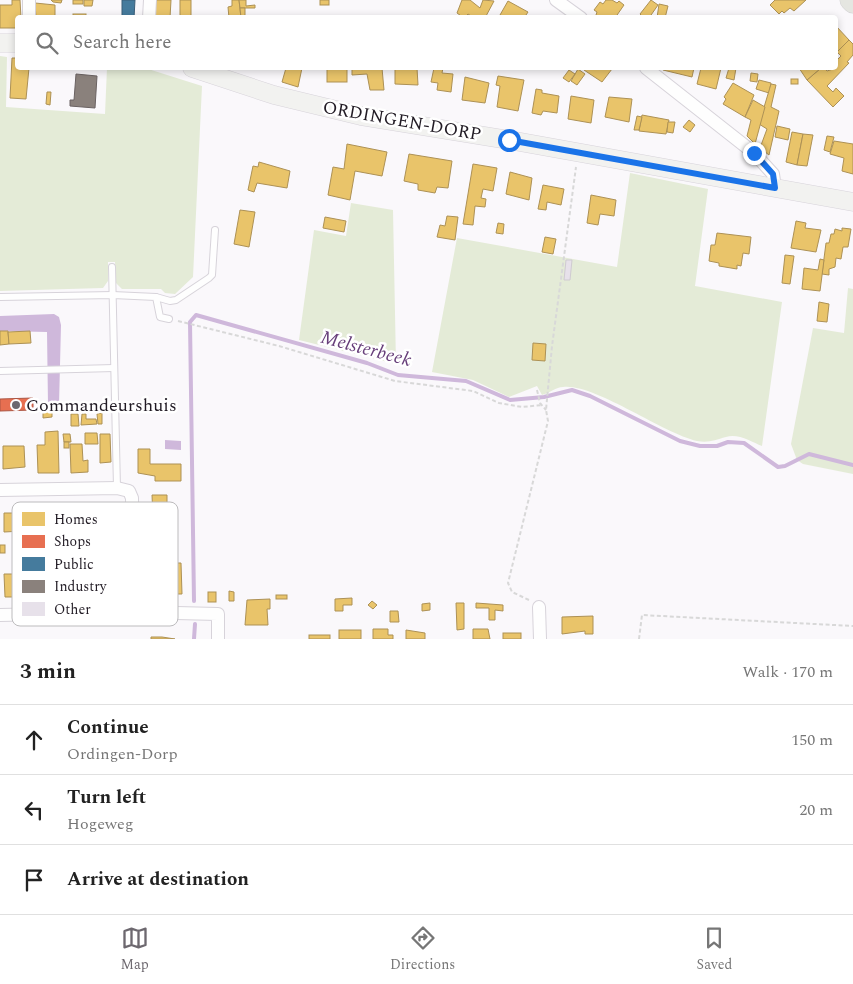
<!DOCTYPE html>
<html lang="en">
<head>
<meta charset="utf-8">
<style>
	body { margin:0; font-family:Spectral,serif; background:#f6f6f6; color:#222 }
	.stop { position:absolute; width:15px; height:15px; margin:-11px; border:4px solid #1a73e8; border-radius:50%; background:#fff }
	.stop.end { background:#1a73e8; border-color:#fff; box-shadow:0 1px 5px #0008 }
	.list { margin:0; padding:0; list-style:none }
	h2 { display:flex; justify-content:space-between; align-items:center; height:65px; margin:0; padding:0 20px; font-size:21px }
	h2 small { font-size:16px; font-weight:400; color:#767676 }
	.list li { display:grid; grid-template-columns:32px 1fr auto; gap:15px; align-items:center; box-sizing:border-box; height:70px; padding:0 20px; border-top:1px solid #e0e0e0 }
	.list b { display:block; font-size:19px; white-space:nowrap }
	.list p { margin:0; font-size:16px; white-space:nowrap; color:#767676 }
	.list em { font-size:16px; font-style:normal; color:#767676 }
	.icon { flex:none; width:28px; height:28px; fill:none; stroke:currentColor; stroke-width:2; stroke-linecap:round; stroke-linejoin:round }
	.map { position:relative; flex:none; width:853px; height:639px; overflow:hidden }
	.search { position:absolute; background:#fff; box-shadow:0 2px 8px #0003; left:15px; right:15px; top:15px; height:55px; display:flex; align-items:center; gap:12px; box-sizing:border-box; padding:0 18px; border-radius:5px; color:#767676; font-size:19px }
	.sheet { height:275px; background:#fff }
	nav { display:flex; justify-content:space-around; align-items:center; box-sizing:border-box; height:70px; border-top:1px solid #e0e0e0; background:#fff; font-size:14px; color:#767676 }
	nav a { display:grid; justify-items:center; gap:2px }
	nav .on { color:#6d686f }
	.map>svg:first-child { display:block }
	.green { fill:#e4ebd7 }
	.water { fill:#cfb8db }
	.homes { fill:#e9c46a; stroke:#ad9155 }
	.shops { fill:#e76f51; stroke:#ac5644 }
	.public { fill:#457b9d; stroke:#3a5e79 }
	.industry { fill:#8a817c; stroke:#6a6262 }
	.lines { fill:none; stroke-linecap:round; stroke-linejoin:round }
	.stream { stroke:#cfb8db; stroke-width:4 }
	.building { fill:#e7e1ea; stroke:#cfcbd1 }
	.service-casing { stroke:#d7d3da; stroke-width:8 }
	.minor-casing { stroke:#d7d3da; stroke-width:14 }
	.secondary-casing { stroke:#d7d3da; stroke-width:19 }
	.primary-casing { stroke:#d5d4d6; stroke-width:21 }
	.path { stroke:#d8d8d8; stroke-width:2; stroke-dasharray:4 2.5; stroke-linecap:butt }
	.service { stroke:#fefefe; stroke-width:6 }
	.minor { stroke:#fefefe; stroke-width:12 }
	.secondary { stroke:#f2f2f0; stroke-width:18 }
	.primary { stroke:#e5e6e1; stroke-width:20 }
	.route { stroke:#1a73e8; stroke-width:6 }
	.poi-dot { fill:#6d686f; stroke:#fff; stroke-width:2 }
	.labels { text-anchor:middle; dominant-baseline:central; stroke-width:5; stroke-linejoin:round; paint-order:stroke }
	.street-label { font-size:18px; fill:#211b24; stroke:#fff }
	.poi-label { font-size:18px; fill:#211b24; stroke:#fff; text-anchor:start }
	.water-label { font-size:19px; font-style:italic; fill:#673e7a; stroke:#fff }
	.key { fill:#fff; stroke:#bcbbbd; stroke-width:1 }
	.key-label { font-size:14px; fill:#211b24 }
</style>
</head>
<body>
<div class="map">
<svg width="853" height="639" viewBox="0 0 853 639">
	<rect width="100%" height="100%" fill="#faf8fb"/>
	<g class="green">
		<path d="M0,56L7,57L6,107L105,114L107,68H145L202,86L193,277L175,294L165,293L161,289H122L116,283L115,262H108V281L103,288L0,291Z"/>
		<path d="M630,173L708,189L695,286L782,302L762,446C752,442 738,433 726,437C715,440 709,443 697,441C662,433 594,383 563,387C556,387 550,393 542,395L537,386L509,397L473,380L432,372L457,238L617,267Z"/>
		<path d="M351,203L393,210L396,364L299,340L314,230L346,236Z"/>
		<path d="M848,288L853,289V474L803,464L797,460L791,444L813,328L844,333Z"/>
	</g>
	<g class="water">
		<path d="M54,314L59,317L61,325L59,405H48L47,332L0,331V316Z"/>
		<path d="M165,440L181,441V450L165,449Z"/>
	</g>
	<g class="homes">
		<path d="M12,0H20L21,18H18V28H0V5H12Z"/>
		<path d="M51,0H62L61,3L53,2Z"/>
		<rect x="73" y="0" width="10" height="4"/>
		<path d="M84,0H93L92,6H84Z"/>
		<path d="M156,0H171L170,18H155Z"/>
		<rect x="180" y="0" width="11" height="18"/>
		<path d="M232,0H239L241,18H229L228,7L232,6Z"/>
		<path d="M239,0H246V6L255,5V8H240Z"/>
		<rect x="320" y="0" width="9" height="5"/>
		<path d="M462,0H470L480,8L483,0L494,1L485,18H474L468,14L464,18L457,13Z"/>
		<path d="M606,0H612L617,3L619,1L624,5L615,18H595L597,12L594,10L600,2L603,4Z"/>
		<path d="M651,0L658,5L649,18H644L640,14Z"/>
		<path d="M775,0H806L794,11L790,8L784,13L782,11L779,14L770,5Z"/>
		<path d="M508,1L528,12L524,18H503L500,15Z"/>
		<path d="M35,3L55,5V18H36Z"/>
		<path d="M659,4L668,6L665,18H657Z"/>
		<path d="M240,8H245V18H241Z"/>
		<rect x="73" y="14" width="13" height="4"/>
		<path d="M836,26L849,40L836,54Z"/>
		<path d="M849,40L853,44V55L847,62L849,63L827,86L833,92L836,88L844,96L833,107L807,80L821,68H824L827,71L836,68V61L841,56L837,52Z"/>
		<path d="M12,58H18V68H29L26,99L10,98Z"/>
		<path d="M286,68H302L298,87L282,82Z"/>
		<rect x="327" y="68" width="20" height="14"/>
		<path d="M352,68H382L384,90H370L367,74L352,75Z"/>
		<path d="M395,68H417L418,85L395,84Z"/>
		<path d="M434,68H443L442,73L453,74L451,92L437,90L438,83L431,82Z"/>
		<path d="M586,68H610L612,69L602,82L584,70Z"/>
		<path d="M664,68H694L692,77L663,70Z"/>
		<path d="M701,68H721L716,89L697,84Z"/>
		<path d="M729,68H736L734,80L726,78Z"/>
		<path d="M799,68H821L807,80Z"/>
		<path d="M578,69L585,74L577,85L571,81Z"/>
		<path d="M569,70L575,74L569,82L563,78Z"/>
		<path d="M751,73L758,74L757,82L750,81Z"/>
		<path d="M498,76L524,80L518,111L497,107L500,86L496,85Z"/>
		<path d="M465,77L489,83L485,103L462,100Z"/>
		<rect x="791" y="79" width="7" height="5"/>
		<path d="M759,80L771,83L769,93L756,89Z"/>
		<path d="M733,83L754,95L745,117L723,104L726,99L724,97Z"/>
		<path d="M771,84L776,85L771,107L779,111L769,155L760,148L767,129L759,124Z"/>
		<path d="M536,89L542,90V93L559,96L557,113L543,111L541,115L532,113Z"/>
		<path d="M47,92H51L50,105L46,104Z"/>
		<path d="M571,96L594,100L591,123L568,119Z"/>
		<path d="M609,97L632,99L629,122L605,117Z"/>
		<path d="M753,100L765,107L755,144L747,136L751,120L745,117Z"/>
		<path d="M642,115L669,120L666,134L639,131Z"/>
		<path d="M637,116L642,117L639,130H634Z"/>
		<path d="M689,120L695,125L690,132L683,127Z"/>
		<path d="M668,122H675L673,133L667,132Z"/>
		<path d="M777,126L790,129L788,140L775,137Z"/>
		<path d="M792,132L803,134L797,165L786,162Z"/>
		<path d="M803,134L813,135L807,166L797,165Z"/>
		<path d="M827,136L834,137L830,152L824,150Z"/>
		<path d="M834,141L853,144V174L842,171L844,158L830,154Z"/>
		<path d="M347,144L387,152L382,176L355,171L350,200L328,195L333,167L344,169Z"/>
		<path d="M409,154L452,161L448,188L437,187L435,193L418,190V184L404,181Z"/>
		<path d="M259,162L290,171L287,188L257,183L254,192L248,190L253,166L258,167Z"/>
		<path d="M473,164L497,168L493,191L483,189L481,198L486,199L485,207L475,206L473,225L463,224Z"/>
		<path d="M510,172L532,178L529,200L506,194Z"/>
		<path d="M543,185L564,189L561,205L547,202L546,210L538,209Z"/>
		<path d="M591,195L616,200L614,216L600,214L598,225L587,223Z"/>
		<path d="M240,210L255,212L249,247L234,244Z"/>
		<path d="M447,216L458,217L455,240L437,237L440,225L445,226Z"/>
		<path d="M325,217L346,221L344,232L323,228Z"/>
		<path d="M796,221L806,223L805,228L821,230L816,252L791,248Z"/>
		<path d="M498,223L504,224L503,234L496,233Z"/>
		<path d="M842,228L851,229L848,247H843L841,259L836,258L835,267L829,269V275L822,274L826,243H829L831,234H834L835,229L842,231Z"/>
		<path d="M717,233L751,237L749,254L743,253L741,266L737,265V269L719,266V263L709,261L711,245H715Z"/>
		<path d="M545,237L556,239L553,254L542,252Z"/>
		<path d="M785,255L794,256L790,284L782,283Z"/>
		<path d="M820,259L824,260L820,291L802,289L804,268L818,270Z"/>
		<path d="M819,302L829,304L827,322L817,321Z"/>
		<path d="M0,331H8L9,344L0,345Z"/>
		<path d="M30,331L31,343L9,344L8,332Z"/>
		<path d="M533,343L546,344L545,361L532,360Z"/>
		<path d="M52,408V417L43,418V409Z"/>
		<path d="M102,413V424H98L97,414Z"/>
		<path d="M71,414H78L79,426H71Z"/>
		<path d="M82,414H86V419H96L97,424L81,425Z"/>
		<path d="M58,431L59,473H38L37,445H45V432Z"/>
		<path d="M85,433H97L98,444H85Z"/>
		<path d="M63,434H70L71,442H64Z"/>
		<path d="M100,434H110L111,462L100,463Z"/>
		<rect x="64" y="442" width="5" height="6"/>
		<path d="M70,444H82L83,461L88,460V472L71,473Z"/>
		<path d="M3,446H24L25,467L3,469Z"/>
		<path d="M138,449H150V464H181V481H155V476L138,473Z"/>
		<path d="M152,495H167V503H172L173,518H153Z"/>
		<path d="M4,513H23V531L4,532Z"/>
		<rect x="0" y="545" width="5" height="8"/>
		<path d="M154,563H181L182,594H160V576H154Z"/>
		<path d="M4,574H24L25,597H5Z"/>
		<path d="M229,591L234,592V601H229Z"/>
		<rect x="208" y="592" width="8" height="10"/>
		<rect x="276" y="595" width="11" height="4"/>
		<path d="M352,598V605H343V611H335V599Z"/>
		<path d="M270,599V609H267L268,625H245L247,600Z"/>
		<path d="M372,601L377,605L373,609L368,605Z"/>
		<path d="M430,603V610L422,611V604Z"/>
		<path d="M456,603H464V629L457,630Z"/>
		<path d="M476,603L503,605V611L495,610V620H489V608H476Z"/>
		<path d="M390,611H398L399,622H390Z"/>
		<path d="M593,616V634H585V631L562,634V617Z"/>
		<path d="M373,629H388V635H393V639H373Z"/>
		<path d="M473,629H488L490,639H473Z"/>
		<rect x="339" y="630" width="22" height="9"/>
		<path d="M406,630L425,633V639H406Z"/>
		<rect x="503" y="633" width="18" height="6"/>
		<rect x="309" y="635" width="21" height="4"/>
		<path d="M151,637H162L175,639H151Z"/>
	</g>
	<path class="shops" d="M33,398V410L0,411V399Z"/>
	<path class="public" d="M122,0H135L134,18H122Z"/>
	<path class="industry" d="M76,74L97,76L95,108L70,106V100H74Z"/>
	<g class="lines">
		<g class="stream">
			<path d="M194,601L190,322L196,315L367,363L398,375L466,381L510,400L544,397L572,390L590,396L680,441L700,446H717L728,442L744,443L778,467L785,466L809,454L853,465"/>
			<path d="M194,639L195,624"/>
		</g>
	</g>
	<path class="building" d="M566,260H572L570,280H564Z"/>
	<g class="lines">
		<defs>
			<g id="service">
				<path d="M112,267L117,488"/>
				<path d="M0,297L113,295L156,297L160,317L169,319"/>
				<path d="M156,297L170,301L176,300L209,278L212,275L215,230"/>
				<path d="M0,371L114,368"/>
			</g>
			<g id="minor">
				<path d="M29,0V18"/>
				<path d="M556,0L581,18"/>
				<path d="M149,18L150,0"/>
				<path d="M646,68L754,153L773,174L775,188"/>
				<path d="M0,490L117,488L129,491L132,498L134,612"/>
				<path d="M539,607L540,639"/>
				<path d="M0,615L134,612L218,614V639"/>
			</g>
			<g id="secondary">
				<path d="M0,43H18"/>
				<path d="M192,68L274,95L361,116L509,140L853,202"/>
			</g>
			<path id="primary" d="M850,0L853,3"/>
		</defs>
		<use href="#service" class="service-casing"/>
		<use href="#minor" class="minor-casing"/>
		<use href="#secondary" class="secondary-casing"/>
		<use href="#primary" class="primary-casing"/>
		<g class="path">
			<path d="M178,321L279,346L395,381L473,391L499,403L522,407L542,405"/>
			<path d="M537,390L540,403L546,410"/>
			<path d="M529,600L512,592L508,583L548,421L546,410L552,346L576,167"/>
			<path d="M639,639L642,615L853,626"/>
		</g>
		<use href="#service" class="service"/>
		<use href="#minor" class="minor"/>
		<use href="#secondary" class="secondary"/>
		<use href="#primary" class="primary"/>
	</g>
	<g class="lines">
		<path class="route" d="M509,140L775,188L773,174L754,153"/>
	</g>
	<circle class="poi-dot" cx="16" cy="405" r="5"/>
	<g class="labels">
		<g class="street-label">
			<text transform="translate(402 121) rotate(10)">ORDINGEN-DORP</text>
		</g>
		<g class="poi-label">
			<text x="26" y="405">Commandeurshuis</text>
		</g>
		<g class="water-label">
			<text transform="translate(366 349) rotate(15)">Melsterbeek</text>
		</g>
	</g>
	<rect x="12" y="502" width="166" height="124" rx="8" class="key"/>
	<rect x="22" y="512" width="23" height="14" fill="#e9c46a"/>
	<rect x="22" y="535" width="23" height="13" fill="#e76f51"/>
	<rect x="22" y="557" width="23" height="14" fill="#457b9d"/>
	<rect x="22" y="580" width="23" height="13" fill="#8a817c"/>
	<rect x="22" y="602" width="23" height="14" fill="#e7e1ea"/>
	<g class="key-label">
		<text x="54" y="524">Homes</text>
		<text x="54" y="546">Shops</text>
		<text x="54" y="569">Public</text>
		<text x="54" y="591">Industry</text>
		<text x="54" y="614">Other</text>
	</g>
</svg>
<div class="stop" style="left:509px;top:140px"></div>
<div class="stop end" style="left:754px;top:153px"></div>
<div class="search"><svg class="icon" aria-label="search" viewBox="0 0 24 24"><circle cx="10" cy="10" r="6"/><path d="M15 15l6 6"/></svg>Search here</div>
</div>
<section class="sheet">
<h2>3 min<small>Walk · 170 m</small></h2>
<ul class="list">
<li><svg class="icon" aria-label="ahead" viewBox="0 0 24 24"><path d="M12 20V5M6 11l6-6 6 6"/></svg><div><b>Continue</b><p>Ordingen-Dorp</p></div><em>150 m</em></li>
<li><svg class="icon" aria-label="left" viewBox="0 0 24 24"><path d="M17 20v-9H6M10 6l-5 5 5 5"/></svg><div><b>Turn left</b><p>Hogeweg</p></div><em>20 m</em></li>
<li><svg class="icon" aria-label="arrive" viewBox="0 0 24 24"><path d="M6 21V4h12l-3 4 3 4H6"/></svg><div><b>Arrive at destination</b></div></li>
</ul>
</section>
<nav>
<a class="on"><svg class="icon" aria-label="map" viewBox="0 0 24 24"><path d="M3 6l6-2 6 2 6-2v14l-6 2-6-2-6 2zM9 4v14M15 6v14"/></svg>Map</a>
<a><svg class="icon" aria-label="directions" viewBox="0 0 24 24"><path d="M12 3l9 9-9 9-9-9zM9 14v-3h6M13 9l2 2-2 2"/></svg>Directions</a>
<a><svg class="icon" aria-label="saved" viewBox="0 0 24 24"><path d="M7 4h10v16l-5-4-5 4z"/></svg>Saved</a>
</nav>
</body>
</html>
